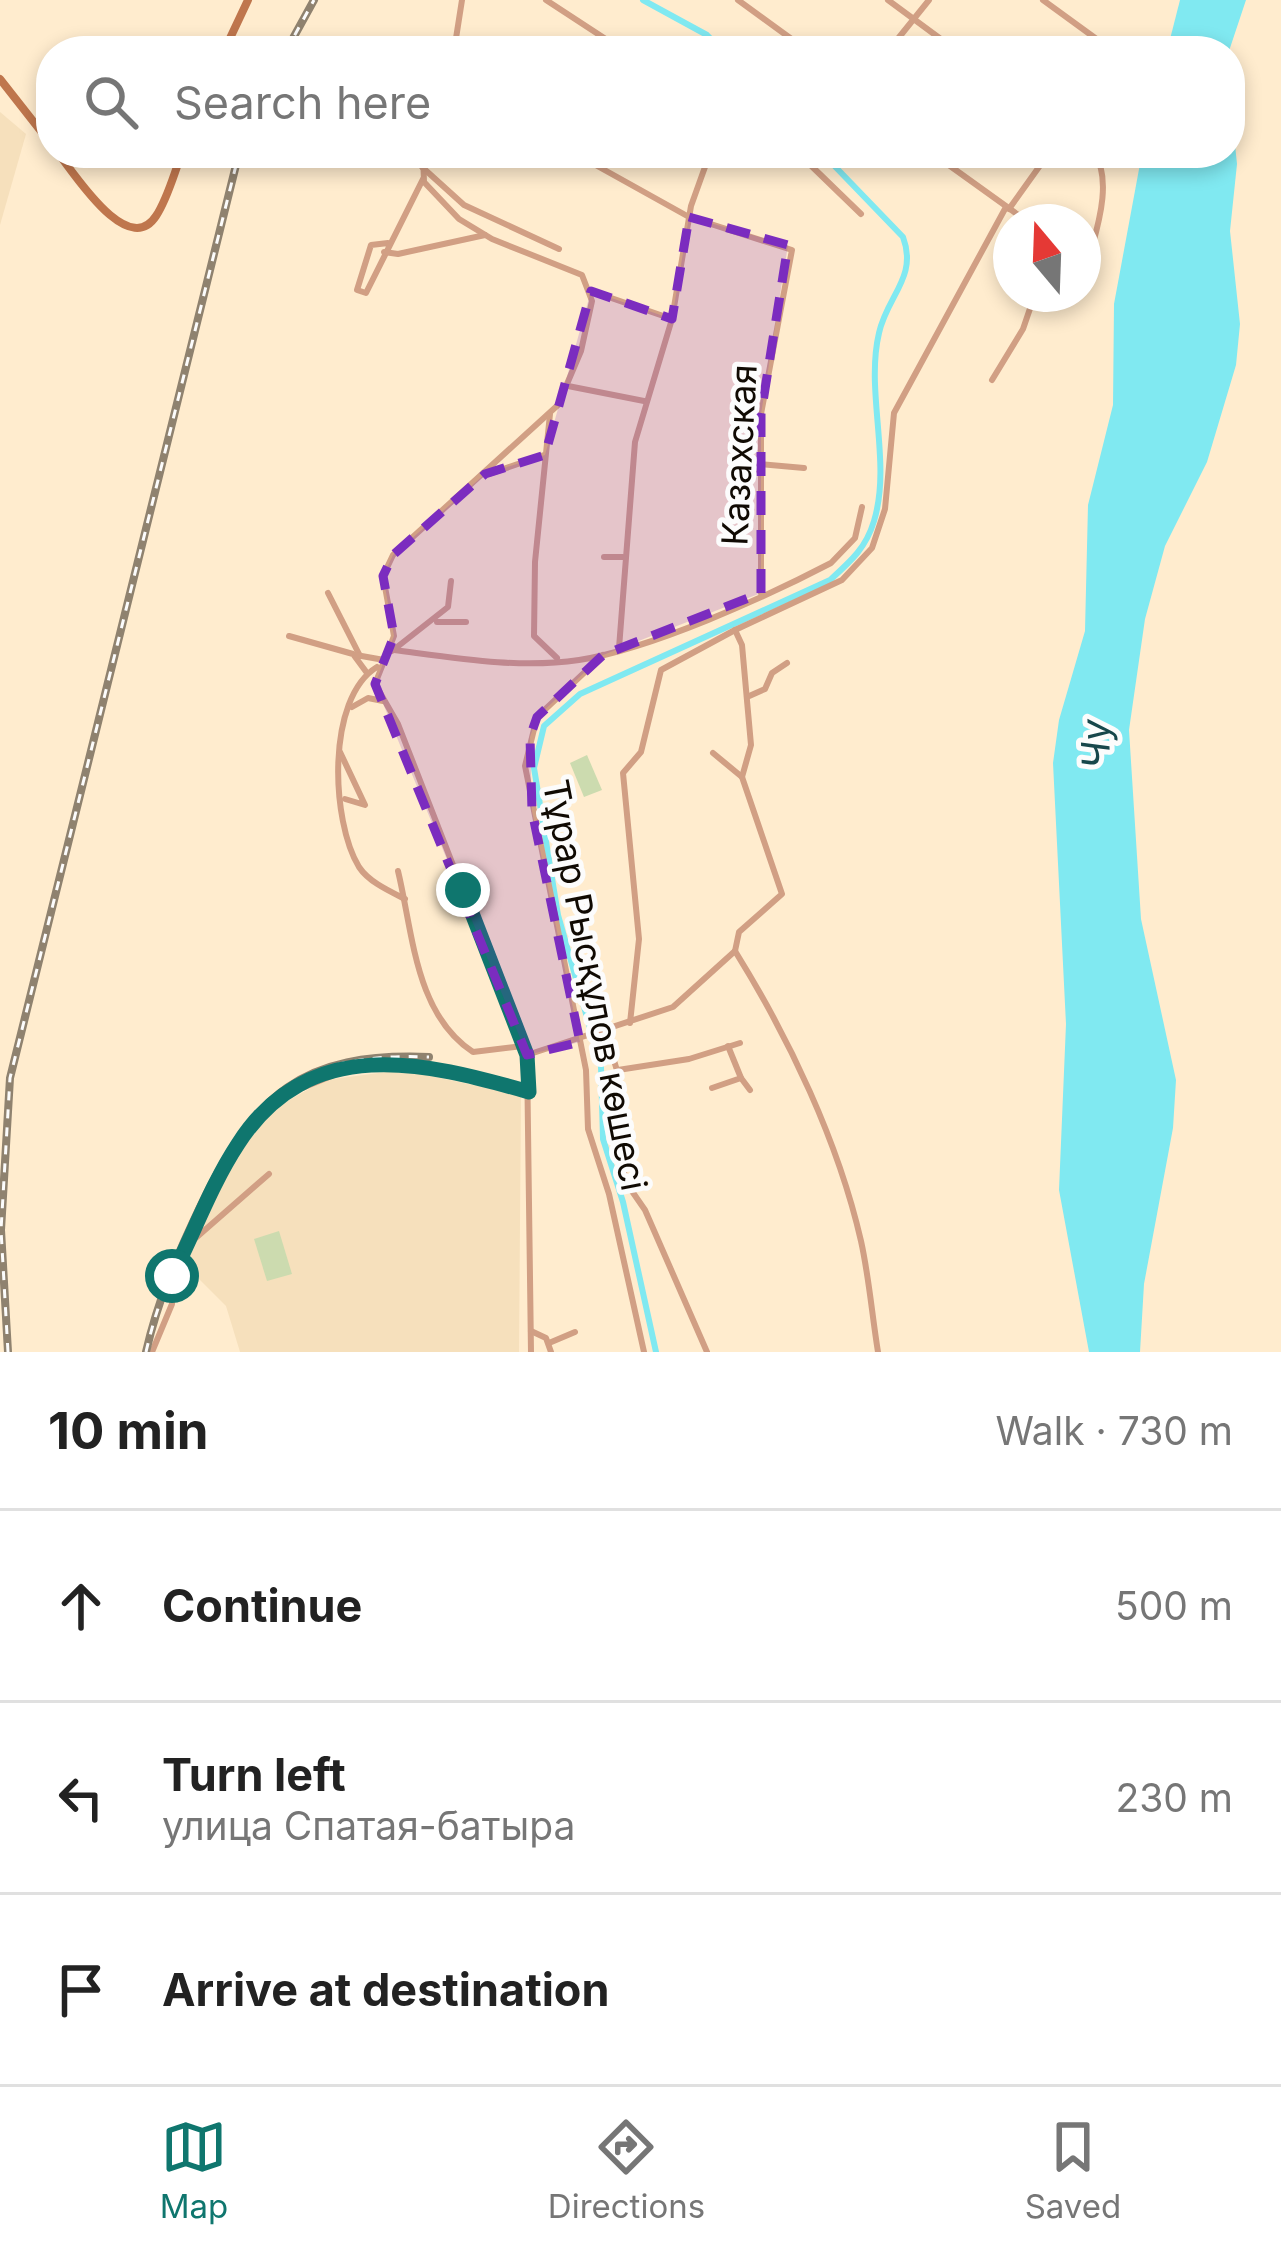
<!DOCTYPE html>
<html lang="en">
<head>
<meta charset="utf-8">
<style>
	body { margin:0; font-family:Inter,sans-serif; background:#f6f6f6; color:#222 }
	.compass { position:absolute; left:993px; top:204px; width:108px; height:108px; border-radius:50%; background:#fff; box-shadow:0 6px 18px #0003; rotate:341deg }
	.stop { position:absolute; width:36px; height:36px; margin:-27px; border:9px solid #0f766e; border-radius:50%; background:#fff }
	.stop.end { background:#0f766e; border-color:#fff; box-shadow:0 3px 12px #0008 }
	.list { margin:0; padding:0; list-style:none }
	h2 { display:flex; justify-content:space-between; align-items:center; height:156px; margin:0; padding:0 48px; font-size:51px }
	h2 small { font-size:39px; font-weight:400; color:#767676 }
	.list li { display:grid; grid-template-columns:78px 1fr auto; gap:36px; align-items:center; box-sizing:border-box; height:192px; padding:0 48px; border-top:3px solid #e0e0e0 }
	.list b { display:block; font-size:45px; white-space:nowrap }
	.list p { margin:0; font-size:39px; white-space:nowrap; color:#767676 }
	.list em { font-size:39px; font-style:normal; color:#767676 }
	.icon { flex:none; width:66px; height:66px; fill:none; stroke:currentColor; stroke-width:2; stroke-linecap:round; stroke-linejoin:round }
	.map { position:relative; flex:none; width:1281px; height:1352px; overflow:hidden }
	.search { position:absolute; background:#fff; box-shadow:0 6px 18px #0003; left:36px; right:36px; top:36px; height:132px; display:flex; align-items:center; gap:30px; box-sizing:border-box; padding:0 42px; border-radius:48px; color:#767676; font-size:45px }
	.sheet { height:732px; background:#fff }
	nav { display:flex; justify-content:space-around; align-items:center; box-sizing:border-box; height:168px; border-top:3px solid #e0e0e0; background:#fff; font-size:33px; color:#767676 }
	nav a { display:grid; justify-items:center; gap:6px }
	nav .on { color:#0f766e }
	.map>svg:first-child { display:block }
	.built { fill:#f6e0bc }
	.green { fill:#ccdbaf }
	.water { fill:#80e9f1 }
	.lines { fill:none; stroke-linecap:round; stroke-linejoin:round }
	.canal { stroke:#80e9f1; stroke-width:6 }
	.street { stroke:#d19f84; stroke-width:6 }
	.secondary { stroke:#bf764d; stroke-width:8 }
	.rail-casing { stroke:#8f826f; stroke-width:8 }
	.rail { stroke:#fcfcfc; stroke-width:3; stroke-dasharray:9; stroke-linecap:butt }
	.route { stroke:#0f766e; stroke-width:15 }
	.marked { fill:#7b2cbf; fill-opacity:0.2; stroke:#7b2cbf; stroke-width:9; stroke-dasharray:24 15; stroke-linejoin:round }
	.labels { text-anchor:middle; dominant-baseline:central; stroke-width:10; stroke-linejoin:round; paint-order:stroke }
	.street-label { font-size:36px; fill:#100a03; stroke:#fcfcfc }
	.water-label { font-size:39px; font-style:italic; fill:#17474b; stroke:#fcfcfc }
</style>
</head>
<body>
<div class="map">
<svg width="1281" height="1352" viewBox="0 0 1281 1352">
	<rect width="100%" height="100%" fill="#ffecce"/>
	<g class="built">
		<path d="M0,112L26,134L0,225Z"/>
		<path d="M402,1070L521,1095L519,1352H240L226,1306L183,1263L245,1138L277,1107L325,1080Z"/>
	</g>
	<g class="green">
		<path d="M587,755L602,790L584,797L570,763Z"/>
		<path d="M279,1231L292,1274L267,1281L254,1239Z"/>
	</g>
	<g class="water">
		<path d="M1180,0H1246L1229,51H1167Z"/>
		<path d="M1230,96L1237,164L1230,231L1240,324L1236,365L1207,462L1165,546L1145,619L1129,730L1141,919L1176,1080L1173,1128L1144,1284L1140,1352H1089L1059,1190L1066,1024L1053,763L1059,720L1085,631L1088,505L1113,405L1114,304L1142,153H1230Z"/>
	</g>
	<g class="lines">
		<g class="canal">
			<path d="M643,0L707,35L723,51"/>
			<path d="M656,1352L623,1202L603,1139L601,1067L558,915L534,768L544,726L580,694L830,580C851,561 866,548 874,521C892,462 865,392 879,333C887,296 918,277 903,237L822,153"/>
		</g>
		<g class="street">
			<path d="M546,0L624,51"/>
			<path d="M738,0L808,51"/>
			<path d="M888,0L957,51"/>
			<path d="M1043,0L1113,51"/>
			<path d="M454,51L462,0"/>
			<path d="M888,51L929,0"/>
			<path d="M423,153L424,182L459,219L492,239L582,275L592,301L581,351L558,405L393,555L383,576L394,636L375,684L398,724L527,1055L531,1352"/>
			<path d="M574,153L689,217L792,250L761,414V593"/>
			<path d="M798,153L861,214"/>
			<path d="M932,153L1028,222"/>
			<path d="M422,167L464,205L559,249"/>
			<path d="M1009,209L1049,153"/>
			<path d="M388,243L371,245L357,290L366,293L423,179"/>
			<path d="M384,252L398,254L485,235"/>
			<path d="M1083,254L1092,247C1100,219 1111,177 1094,153"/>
			<path d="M1083,261L1085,263"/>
			<path d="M591,291L672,319"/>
			<path d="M992,380L1023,329L1035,294"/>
			<path d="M568,386L644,401"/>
			<path d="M550,414L535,562L534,636L557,658"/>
			<path d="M760,464L804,468"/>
			<path d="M489,474L544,455"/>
			<path d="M604,557H623"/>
			<path d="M328,593L360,656"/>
			<path d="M437,622H466"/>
			<path d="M289,636L353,654L367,673"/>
			<path d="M619,648L635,442L672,319L691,206L710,153"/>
			<path d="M394,650C455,658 518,669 579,660C651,649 766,597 831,563L855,538L862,507"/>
			<path d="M392,651L448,607L451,581"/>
			<path d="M356,655L384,660"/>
			<path d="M603,655L537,717L525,766L586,1070L588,1129L609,1194L644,1352"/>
			<path d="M377,667C326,698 331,821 359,867C369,882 389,891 405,899"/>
			<path d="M747,697L765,689L772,673L787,663"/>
			<path d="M352,707L368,698L383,701"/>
			<path d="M340,752L365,805L345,799"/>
			<path d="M713,753L742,777"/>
			<path d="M398,871C413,933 415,1014 473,1052L523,1046"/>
			<path d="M735,951L739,932L782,894L742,777L751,745L742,645L735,630L842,580L872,548L885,509L894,413L1006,207"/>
			<path d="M735,951C789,1038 838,1141 861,1241C869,1277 872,1315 878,1352"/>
			<path d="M630,1023L639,939L623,773L641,752L661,670L735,630"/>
			<path d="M606,1033L618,1074L611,1121L627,1184L645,1210L707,1352"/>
			<path d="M527,1055L673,1007L735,951"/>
			<path d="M618,1070L689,1059L740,1043"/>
			<path d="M741,1078L750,1090"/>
			<path d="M712,1088L741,1078L728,1046"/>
			<path d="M190,1243L269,1174"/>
			<path d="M531,1331L546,1338L551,1352"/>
			<path d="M549,1343L575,1332"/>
			<path d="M152,1352L172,1304V1276L226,1164L250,1129L290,1093L363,1063L419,1062L529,1092"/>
		</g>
		<g class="secondary">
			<path d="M224,51L248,0"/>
			<path d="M0,79L51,144"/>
			<path d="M58,153C74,173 128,259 156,216C168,198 174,173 182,153"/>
		</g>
		<defs>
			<g id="rail">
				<path d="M286,51L314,0"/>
				<path d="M8,1352L1,1230L10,1078L239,153"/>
				<path d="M146,1352C158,1299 178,1253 201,1205C255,1094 301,1052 429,1057"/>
			</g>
		</defs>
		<use href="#rail" class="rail-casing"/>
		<use href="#rail" class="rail"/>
	</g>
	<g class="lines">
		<path class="route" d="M172,1276C194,1233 211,1185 238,1144C309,1033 425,1062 529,1092L527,1055L463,890"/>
	</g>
	<path class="marked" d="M689,217L788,245L761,414V593L603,655L537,717L530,737L532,811L580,1042L527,1055L375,684L394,636L383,576L393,555L485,474L545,455L591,291L672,319Z"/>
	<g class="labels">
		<g class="street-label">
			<text transform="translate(739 455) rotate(-87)">Казахская</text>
			<text transform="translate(595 985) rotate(79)">Тұрар Рысқұлов көшесі</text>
		</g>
		<g class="water-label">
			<text transform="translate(1095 744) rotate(-92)">Чу</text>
		</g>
	</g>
</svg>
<svg class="compass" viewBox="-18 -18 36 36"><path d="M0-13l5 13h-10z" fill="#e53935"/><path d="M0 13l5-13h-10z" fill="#767676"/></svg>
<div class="stop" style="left:172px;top:1276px"></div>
<div class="stop end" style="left:463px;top:890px"></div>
<div class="search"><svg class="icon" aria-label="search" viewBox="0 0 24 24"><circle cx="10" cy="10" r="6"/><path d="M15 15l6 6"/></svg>Search here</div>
</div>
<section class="sheet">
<h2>10 min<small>Walk · 730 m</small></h2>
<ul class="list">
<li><svg class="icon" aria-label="ahead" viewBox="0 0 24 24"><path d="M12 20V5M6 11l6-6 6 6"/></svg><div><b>Continue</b></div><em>500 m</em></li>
<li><svg class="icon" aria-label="left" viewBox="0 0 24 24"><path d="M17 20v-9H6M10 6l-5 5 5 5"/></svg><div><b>Turn left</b><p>улица Спатая-батыра</p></div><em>230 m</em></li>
<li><svg class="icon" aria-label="arrive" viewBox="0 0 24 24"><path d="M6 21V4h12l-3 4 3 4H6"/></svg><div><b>Arrive at destination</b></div></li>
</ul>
</section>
<nav>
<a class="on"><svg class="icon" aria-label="map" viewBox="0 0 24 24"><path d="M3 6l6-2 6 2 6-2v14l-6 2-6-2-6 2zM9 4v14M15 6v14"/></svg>Map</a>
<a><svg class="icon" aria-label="directions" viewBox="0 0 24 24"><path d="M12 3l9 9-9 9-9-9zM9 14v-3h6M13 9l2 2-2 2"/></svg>Directions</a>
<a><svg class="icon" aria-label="saved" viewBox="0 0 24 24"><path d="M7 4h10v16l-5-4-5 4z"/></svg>Saved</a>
</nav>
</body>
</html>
